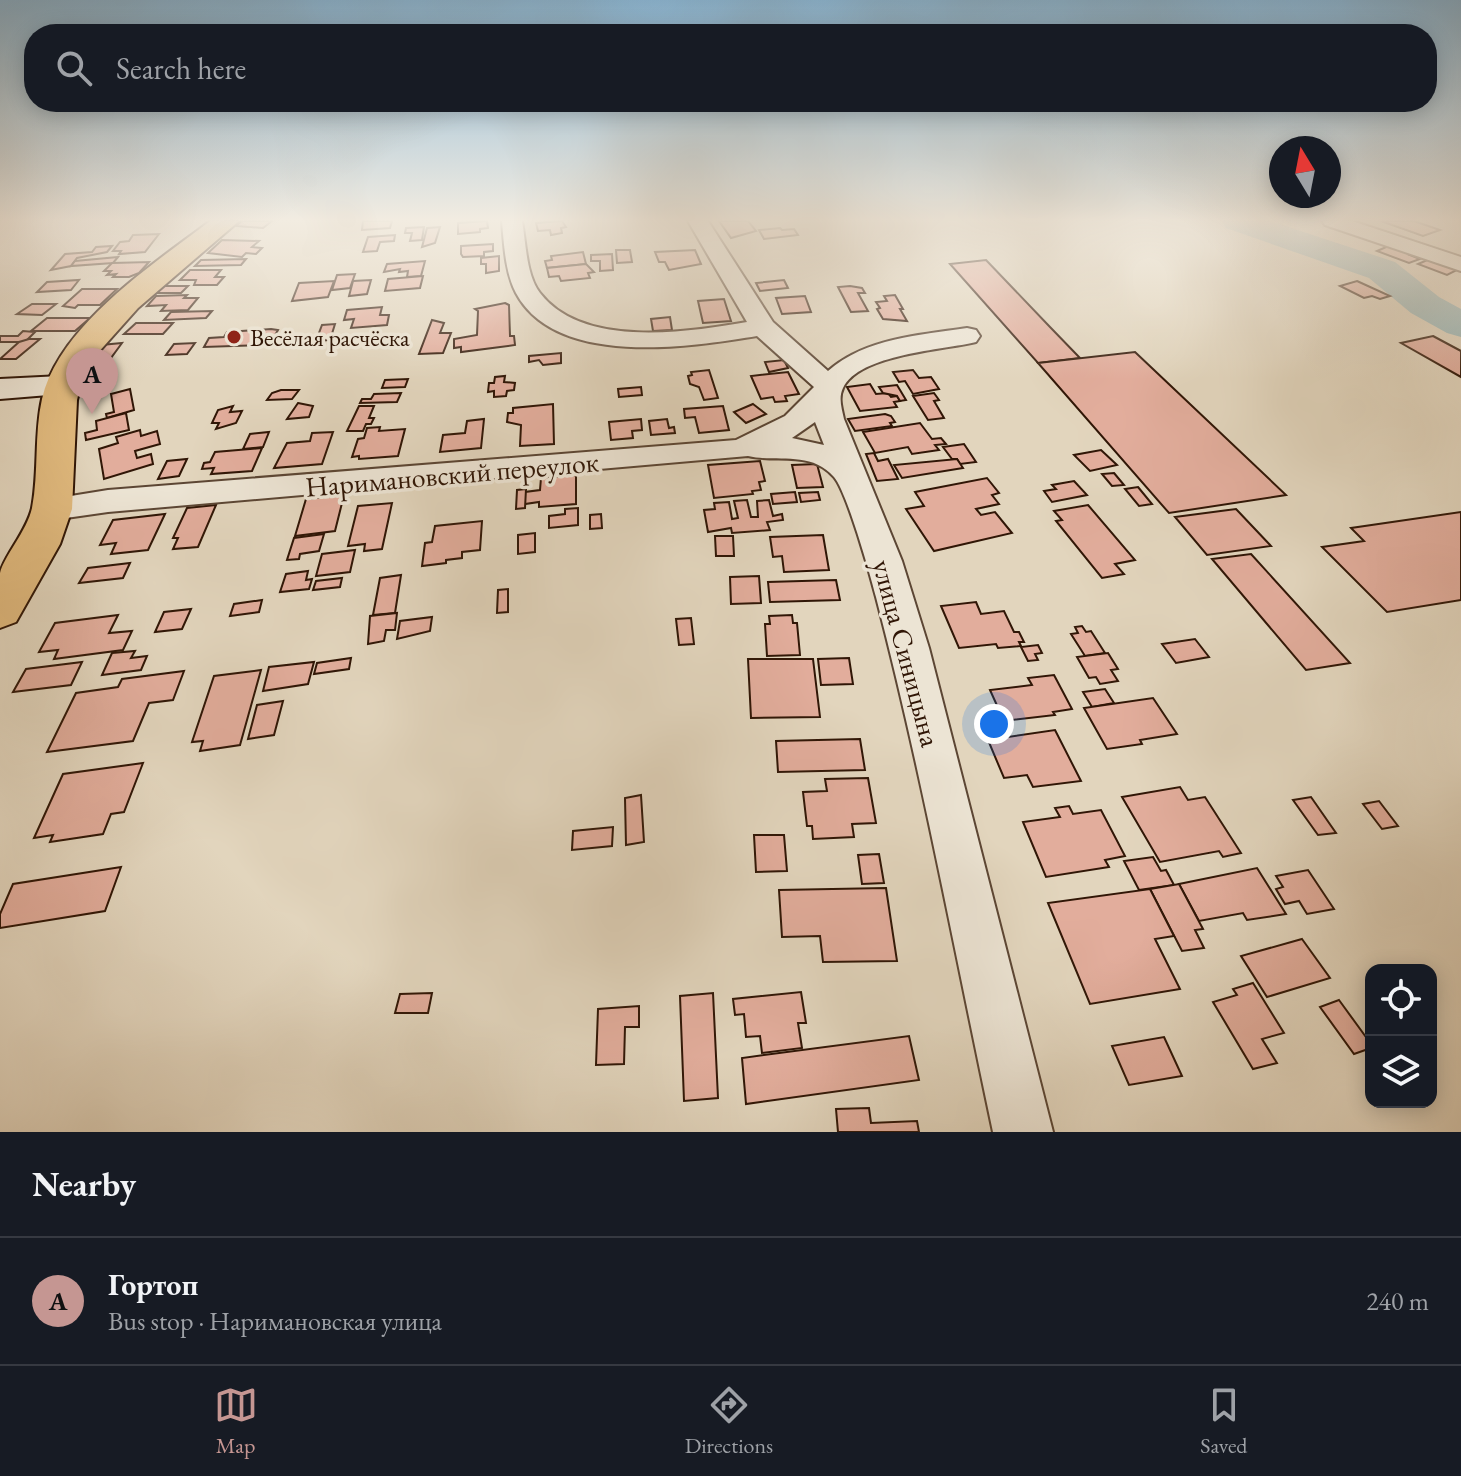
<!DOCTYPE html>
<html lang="en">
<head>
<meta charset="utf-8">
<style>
	body { margin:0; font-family:"EB Garamond",serif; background:#242831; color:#f1f3f6 }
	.controls { position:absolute; right:24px; bottom:24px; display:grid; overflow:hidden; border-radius:16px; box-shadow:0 4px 20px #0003 }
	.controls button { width:72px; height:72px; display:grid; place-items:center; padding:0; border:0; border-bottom:2px solid #363941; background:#171b24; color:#f1f3f6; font:40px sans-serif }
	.compass { position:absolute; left:1269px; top:136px; width:72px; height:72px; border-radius:50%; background:#171b24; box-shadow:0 4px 20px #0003; rotate:350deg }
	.you { position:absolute; left:994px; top:724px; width:28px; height:28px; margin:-20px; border:6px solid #fff; border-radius:50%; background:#1a73e8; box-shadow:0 0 0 12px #1a73e833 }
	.badge { display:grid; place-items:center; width:52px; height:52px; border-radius:50%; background:#c59692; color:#111; font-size:26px; font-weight:700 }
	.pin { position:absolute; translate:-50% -66px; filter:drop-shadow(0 2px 4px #0008) }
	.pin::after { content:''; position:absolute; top:42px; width:28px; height:24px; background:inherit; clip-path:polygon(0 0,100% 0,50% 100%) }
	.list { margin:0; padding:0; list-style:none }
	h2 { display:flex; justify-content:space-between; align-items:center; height:104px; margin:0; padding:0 32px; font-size:34px }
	h2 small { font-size:26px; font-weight:400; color:#9ea1a6 }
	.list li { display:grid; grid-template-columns:52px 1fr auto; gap:24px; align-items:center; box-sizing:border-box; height:128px; padding:0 32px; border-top:2px solid #363941 }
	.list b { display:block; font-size:30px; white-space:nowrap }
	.list p { margin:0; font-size:26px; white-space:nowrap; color:#9ea1a6 }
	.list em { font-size:26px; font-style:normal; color:#9ea1a6 }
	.icon { flex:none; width:44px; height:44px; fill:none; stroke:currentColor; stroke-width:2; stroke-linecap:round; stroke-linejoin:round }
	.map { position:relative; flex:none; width:1461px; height:1132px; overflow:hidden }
	.search { position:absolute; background:#171b24; box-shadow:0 4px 20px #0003; left:24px; right:24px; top:24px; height:88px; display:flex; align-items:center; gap:20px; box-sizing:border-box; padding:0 28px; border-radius:32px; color:#9ea1a6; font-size:30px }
	.sheet { height:232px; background:#171b24 }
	nav { display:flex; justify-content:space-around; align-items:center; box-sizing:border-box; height:112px; border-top:2px solid #363941; background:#171b24; font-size:22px; color:#9ea1a6 }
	nav a { display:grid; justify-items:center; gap:4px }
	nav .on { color:#c59692 }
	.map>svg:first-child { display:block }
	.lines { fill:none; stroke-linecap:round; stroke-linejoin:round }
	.river { fill:#97b7b9; fill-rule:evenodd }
	.building { fill:#e2ad9c; stroke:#301606; stroke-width:2 }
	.street-casing { stroke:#5c4634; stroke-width:4 }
	.secondary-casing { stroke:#301606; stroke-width:4 }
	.primary-casing { stroke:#301606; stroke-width:4 }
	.street { fill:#ece4d4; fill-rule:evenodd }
	.secondary { fill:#ece4d4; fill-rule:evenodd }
	.primary { fill:#e1ba7e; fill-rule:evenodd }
	.poi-dot { fill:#8f2418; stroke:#ece4d4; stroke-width:3 }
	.labels { text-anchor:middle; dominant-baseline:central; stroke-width:7; stroke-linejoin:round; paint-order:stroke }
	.far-poi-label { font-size:24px; fill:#301606; stroke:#ece4d4; text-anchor:start }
	.street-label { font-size:28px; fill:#301606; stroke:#ece4d4 }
</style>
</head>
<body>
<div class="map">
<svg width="1461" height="1132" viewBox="0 0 1461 1132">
	<rect width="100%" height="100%" fill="#e2d5bd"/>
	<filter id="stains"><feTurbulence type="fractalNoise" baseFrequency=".0025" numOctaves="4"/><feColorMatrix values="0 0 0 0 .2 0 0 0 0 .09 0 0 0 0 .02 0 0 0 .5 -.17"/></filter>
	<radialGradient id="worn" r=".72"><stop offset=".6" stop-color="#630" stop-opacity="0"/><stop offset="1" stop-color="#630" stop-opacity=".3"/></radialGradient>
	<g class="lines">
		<path class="river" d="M1222,221H1270L1395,262L1439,297L1461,309V337L1447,333L1411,313L1369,278L1226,228Z"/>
	</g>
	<g class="building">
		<path d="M242,221H272L263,228L236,226Z"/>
		<path d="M363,221H392L390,228L362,230Z"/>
		<path d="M487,221L488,228L480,229V232L458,234V223Z"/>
		<path d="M562,221L566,227L561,228L562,233L551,235L550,230L538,231L536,223Z"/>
		<path d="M719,221H748L756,231L731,238Z"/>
		<path d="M1381,221H1414L1440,230L1423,236Z"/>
		<path d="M424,227L422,240L410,241L412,233H405L406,228Z"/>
		<path d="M440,227L435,243L422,247L427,228Z"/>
		<path d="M780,228L782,230L794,229L798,235L764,239L759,230Z"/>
		<path d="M159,234L145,252L119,254L121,251H113L120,242L129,241L133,235Z"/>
		<path d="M395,235L394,241L380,242L377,251L363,252L368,237Z"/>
		<path d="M222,240L259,241L252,247L262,248L256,254L246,253L242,257L208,253Z"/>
		<path d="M493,244V251L484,252V256L463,257L461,254V246Z"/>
		<path d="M1393,244L1416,253L1410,255L1420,259L1409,263L1377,251Z"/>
		<path d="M112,246L107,252L77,258L71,266L51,270L65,254L92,252L96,247Z"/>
		<path d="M616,250H630L632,262L617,263Z"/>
		<path d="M695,250L701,264L669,270L665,262H659L655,252Z"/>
		<path d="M583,252L586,264L547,268L545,261L552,260L551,256Z"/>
		<path d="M612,254L613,270L600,271V261H591V255Z"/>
		<path d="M499,256V271L486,273V264H481V258Z"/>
		<path d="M118,257L113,263L71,266L75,261Z"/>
		<path d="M1432,258L1461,268L1447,275L1418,264Z"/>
		<path d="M246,259L241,265L195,266L201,260Z"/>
		<path d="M986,260L1050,327L1080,358L1038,363L950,264Z"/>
		<path d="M425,261L421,276L407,277L408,271L399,272L400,269L384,272L387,264Z"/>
		<path d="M149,262L139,273L129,277H113L116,274L107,275L111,271H104L112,263Z"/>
		<path d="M586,264L594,272L588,273L590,278L561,281L559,276L549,277L547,268Z"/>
		<path d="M190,270H221L215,277H224L217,285H194L196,280H180Z"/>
		<path d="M355,274L350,288L332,290L337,275Z"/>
		<path d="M423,276L420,288L385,291L388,279Z"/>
		<path d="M79,280L71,290L37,292L47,282Z"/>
		<path d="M371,280L367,294L349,296L353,281Z"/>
		<path d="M784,280L788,288L760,291L756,283Z"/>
		<path d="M334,281L328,297L292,301L299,283Z"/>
		<path d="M1357,281L1390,296L1380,299L1372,296L1364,298L1340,286Z"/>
		<path d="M162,286H188L181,293H155Z"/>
		<path d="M850,286L862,288L865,293H858L868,311L851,312L838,287Z"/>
		<path d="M82,289H117L100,305H78L75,308L63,306Z"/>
		<path d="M187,295L184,298H198L188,310L161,311L166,305L147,306L156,296Z"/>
		<path d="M895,295L903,309H900L907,321L883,319L877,309L880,308L876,302L887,301L884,296Z"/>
		<path d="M805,296L811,312L782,314L776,298Z"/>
		<path d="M724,299L731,321L703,323L698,301Z"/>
		<path d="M505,303L509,305L510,336H514L515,345L461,352V347L454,348V339L477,335L478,311L475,309Z"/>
		<path d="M32,304H56L42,315L17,314Z"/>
		<path d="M382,307L380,315H389L387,325L351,328L354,319L344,320L347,310Z"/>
		<path d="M212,311L206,318L164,320L171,312Z"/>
		<path d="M670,317L672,330L653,331L651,319Z"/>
		<path d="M47,318H90L75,331H31Z"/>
		<path d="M432,320L444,323L440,333H451L443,353L419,354Z"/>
		<path d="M136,323H173L163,334H124Z"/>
		<path d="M335,324L330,340L316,341L322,325Z"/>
		<path d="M271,329L278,330L274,337L266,338L262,345L204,347L209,338L224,337L227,332Z"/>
		<path d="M23,331L35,332L25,342H0V336H18Z"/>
		<path d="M1433,336L1461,351V377L1401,343Z"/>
		<path d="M29,339H40L16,359H0L19,342Z"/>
		<path d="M122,343L108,362L87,364L101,345Z"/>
		<path d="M195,343L187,354L166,355L174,344Z"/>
		<path d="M1135,352L1286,495L1169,513L1038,363Z"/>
		<path d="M561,353V363L543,365L539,360L529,362V356Z"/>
		<path d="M784,360L788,368L769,372L765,362Z"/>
		<path d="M709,370L718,398L704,400L699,387L690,384L688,376L692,375L691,372Z"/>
		<path d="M913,370L919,378L931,377L939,389L913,394L905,381L899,382L893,372Z"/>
		<path d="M788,372L799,394L785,396L787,401L775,402L773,397L761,399L751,376Z"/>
		<path d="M505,376L504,382L515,383L514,390L507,391L506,396L494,397V391L488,392L489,383H494L495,377Z"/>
		<path d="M408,379L405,387L382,388L385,380Z"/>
		<path d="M870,384L876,394L888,393L891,397L897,396L900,401L894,402L897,407L860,411L847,387Z"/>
		<path d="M897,385L906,400L900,401L897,396L883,393L879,387Z"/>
		<path d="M641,387L642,395L619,397L618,389Z"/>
		<path d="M130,389L134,410L107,418L106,414L114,412L111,394Z"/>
		<path d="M281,390H299L292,399L267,400L272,393Z"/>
		<path d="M401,393L397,402L360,403L362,399H371L374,394Z"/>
		<path d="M934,393L939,400L934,401L944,418L928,420L913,396Z"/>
		<path d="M298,403L313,406L309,417L287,419Z"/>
		<path d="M553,404L554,444L520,446L521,425L507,422L508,413H513V408Z"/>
		<path d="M753,404L766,414L746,423L734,412Z"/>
		<path d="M233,406L230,412L242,411L236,423L216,429L219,423H212L218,410Z"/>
		<path d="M359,406H374L369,418H374L371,424H366L363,431H347Z"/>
		<path d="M723,406L729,430L699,433L695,417L685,418L684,409Z"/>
		<path d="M126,413L129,430L86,440L85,433L97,430L96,421Z"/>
		<path d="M885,414L891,416L895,422L890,423L892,426L855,431L848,419Z"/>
		<path d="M484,419L481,448L440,452L443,435L465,433L467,421Z"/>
		<path d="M641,419L642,430L632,431L633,438L611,440L609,422Z"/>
		<path d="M667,419L669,428L674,427L675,433L651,435L649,421Z"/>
		<path d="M920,423L932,439L941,438L946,444L935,445L939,450L912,454L908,447L875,453L863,432Z"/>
		<path d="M380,427L379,431L405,429L398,456L359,459V456L352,457L358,439L364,438L367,428Z"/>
		<path d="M140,430L141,436L157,431L160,444L135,451L137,458L151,454L153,464L104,479L99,449L118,443L116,437Z"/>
		<path d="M269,432L263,447L243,449L250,434Z"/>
		<path d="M333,432L322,464L274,468L287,443L310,441L312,433Z"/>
		<path d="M964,444L976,462L960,464L957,459H952L943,447Z"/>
		<path d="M262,448L252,471L211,474L214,468L202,469L204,463L210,462L215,452Z"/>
		<path d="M1101,450L1117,465L1090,471L1074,455Z"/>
		<path d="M874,453L878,461L888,459L898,479L877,481L866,454Z"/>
		<path d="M187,459L179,476L158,479L167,461Z"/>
		<path d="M957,459L963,468L902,478L894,465Z"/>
		<path d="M760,461L765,481L759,482L761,490L752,491L753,494L714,498L708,465Z"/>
		<path d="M817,464L823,487L797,488L792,465Z"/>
		<path d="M1114,473L1124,485L1112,486L1102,474Z"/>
		<path d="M576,475V504L539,507V502L525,504V492L540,490L541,478Z"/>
		<path d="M987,478L999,493L992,495L999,504L976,509L981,515L995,512L1012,533L934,551L906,509L924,506L915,492Z"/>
		<path d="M1074,481L1087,495L1052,502L1044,491L1056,489L1052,485Z"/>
		<path d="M1138,487L1152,504L1139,506L1125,489Z"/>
		<path d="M526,489L525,508L516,509L517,490Z"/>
		<path d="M795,492L797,502L773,504L771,494Z"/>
		<path d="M818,492L820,500L801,502L799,493Z"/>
		<path d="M344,495L335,531L295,536L306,499Z"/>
		<path d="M747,500L751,517H758L757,501L769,500L773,516L782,514L783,520L767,522L770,530L732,533L731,528L708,532L704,510L715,509L714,503L729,502L732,519L738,518L734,501Z"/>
		<path d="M392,503L382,549L364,551L365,544L348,546L358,506Z"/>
		<path d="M216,505L198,547L173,549L178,538H173L187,508Z"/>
		<path d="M1088,505L1135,560L1115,564L1124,574L1102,578L1056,521L1062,520L1054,511Z"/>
		<path d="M578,508V525L549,528V516L565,514V509Z"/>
		<path d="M1236,509L1271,546L1207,555L1175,517Z"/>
		<path d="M1461,512V600L1387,612L1322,547L1364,541L1351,528Z"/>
		<path d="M165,514L148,550L111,554L116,543L100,545L113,520Z"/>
		<path d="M601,514L602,528L590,529V515Z"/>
		<path d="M482,521L480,550L462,552V558L446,560V563L422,566L425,543L432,542L435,526Z"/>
		<path d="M535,533V552L518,554V535Z"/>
		<path d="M324,534L319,551L300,554L299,559L287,560L294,538Z"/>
		<path d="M823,535L829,570L784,572L782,556L773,557L770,537Z"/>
		<path d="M715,536H733L734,556H716Z"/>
		<path d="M355,550L350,572L316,576L322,554Z"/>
		<path d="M1251,554L1350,663L1306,670L1212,559Z"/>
		<path d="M130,563L123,578L79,583L88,568Z"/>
		<path d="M308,571L306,580L312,579L309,589L280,592L286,574Z"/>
		<path d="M401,575L395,613L373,615L380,578Z"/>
		<path d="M759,576L761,603L731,604L730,577Z"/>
		<path d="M342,578L340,587L313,590L316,581Z"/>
		<path d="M836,580L840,600L770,602L768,582Z"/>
		<path d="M508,589V612L497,613L498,590Z"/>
		<path d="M262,600L259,612L230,616L234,604Z"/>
		<path d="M976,602L981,614L1004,611L1014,632H1019L1024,642H1019L1021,646L998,648L996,644L959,648L941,606Z"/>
		<path d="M191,609L182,629L155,632L164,612Z"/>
		<path d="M397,613L395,630H386L384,641L368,644L370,616Z"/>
		<path d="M118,615L109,633L132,631L123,650L54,659L58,650L39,652L55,623Z"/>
		<path d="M792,615L793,623H797L800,655L767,656L765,624H770L769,616Z"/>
		<path d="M432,617L430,631L397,639L400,621Z"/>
		<path d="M691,618L694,644L679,645L676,619Z"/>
		<path d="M1082,626L1086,632L1091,631L1105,653L1085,656L1071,634L1078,633L1075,627Z"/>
		<path d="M1195,639L1209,657L1176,663L1162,644Z"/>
		<path d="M1038,645L1042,653L1035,654L1038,660L1028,661L1021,647Z"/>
		<path d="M135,651L131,658L147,656L141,670L102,675L112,653Z"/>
		<path d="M1108,653L1118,669L1111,670L1118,681L1100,684L1096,677L1089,678L1077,657Z"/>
		<path d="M351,658L349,669L314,674L317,663Z"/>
		<path d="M849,658L853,684L821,685L818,659Z"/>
		<path d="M748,659H813L820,717L751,718Z"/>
		<path d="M82,662L71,685L13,692L26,669Z"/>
		<path d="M314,662L308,684L263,691L269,667Z"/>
		<path d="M261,670L240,745L200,751L203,741L192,742L214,676Z"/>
		<path d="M184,671L173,700L149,703L133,741L47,752L76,693L118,687L122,679Z"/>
		<path d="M1054,675L1072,709L1053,712L1055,715L1004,721L990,690L1032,685L1028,678Z"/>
		<path d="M1105,689L1114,703L1092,707L1083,692Z"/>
		<path d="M1153,698L1177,734L1140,740L1142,744L1107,749L1084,708Z"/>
		<path d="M283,701L274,735L248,739L257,705Z"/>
		<path d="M1055,730L1081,781L1033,787L1027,775L1004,778L988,740Z"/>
		<path d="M860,739L865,770L778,772L776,741Z"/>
		<path d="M143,763L124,812L111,814L103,834L50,842L53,835L34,838L63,774Z"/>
		<path d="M868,778L876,823L852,824L854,837L813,839L812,826H807L803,792L827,791L825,779Z"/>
		<path d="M1180,787L1188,800L1205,797L1241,853L1223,857L1219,851L1160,862L1122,797Z"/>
		<path d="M641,795L644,842L626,845L625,798Z"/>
		<path d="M1311,797L1336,833L1318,835L1293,800Z"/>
		<path d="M1379,801L1398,826L1382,829L1363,804Z"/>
		<path d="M1069,806L1073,814L1101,810L1125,856L1105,860L1109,867L1046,877L1023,822L1060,817L1055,808Z"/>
		<path d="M613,827L612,846L572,850L573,831Z"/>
		<path d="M754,835H784L787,871L756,872Z"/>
		<path d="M879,854L884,883L862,884L858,855Z"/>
		<path d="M1153,857L1161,871L1166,870L1174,885L1139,890L1124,861Z"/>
		<path d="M121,867L105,911L0,928V914L13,884Z"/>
		<path d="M1257,868L1286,914L1247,920L1243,913L1199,921L1179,884Z"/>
		<path d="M1308,870L1334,909L1307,914L1299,901L1285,904L1276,889L1283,887L1276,876Z"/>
		<path d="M1179,884L1203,929L1195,930L1204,948L1182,951L1150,889Z"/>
		<path d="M886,888L897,961L823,962L820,936L782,937L779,890Z"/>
		<path d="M1150,889L1174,936L1155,939L1180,989L1090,1004L1048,903Z"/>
		<path d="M1302,939L1330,978L1267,997L1241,956Z"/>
		<path d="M1253,983L1284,1033L1262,1039L1277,1063L1253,1069L1213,1002L1237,995L1233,989Z"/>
		<path d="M801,992L806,1023H798L802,1048L762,1053L760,1036L746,1037L744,1014L735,1015L733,999Z"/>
		<path d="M432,993L428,1013H395L400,994Z"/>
		<path d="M713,993L718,1098L684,1101L680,996Z"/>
		<path d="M1339,1000L1371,1044V1048L1354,1054L1320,1007Z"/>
		<path d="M639,1006V1027H625L624,1064L596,1065L598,1009Z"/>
		<path d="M909,1036L919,1080L746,1104L742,1058Z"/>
		<path d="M1164,1037L1182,1076L1129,1085L1112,1046Z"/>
		<path d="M869,1108L871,1123L917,1121L919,1132H838L836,1109Z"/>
	</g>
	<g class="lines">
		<defs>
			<g id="street">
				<path d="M502,221H522C526,243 526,275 540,293C583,349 688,332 747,322L688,221H708L773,322L828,371C865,338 921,335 967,328L976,330L980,336L976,342C944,350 859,354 843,388C838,398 842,409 844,419L902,561L929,648L1053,1132H993C955,954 922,773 876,597C870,574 847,492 834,477C810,450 778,463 748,456L108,512L52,520L40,517L35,509L40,501L108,490L736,440L785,416L814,387L757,336C690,347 556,368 516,293C505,272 504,244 502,221ZM815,422L824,445L792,438Z"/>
				<path d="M1322,221H1352L1461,257V271L1325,225Z"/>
			</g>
			<path id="secondary" d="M61,376L73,379L78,386L73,393L0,399V379Z"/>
			<path id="primary" d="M210,221H239L138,308L96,355L83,376L77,400L72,509L60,544L16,622L0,628C0,611 0,589 0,573C4,556 27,531 32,508C39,472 34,434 42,399C59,325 154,264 210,221Z"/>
		</defs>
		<use href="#street" class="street-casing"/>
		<use href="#secondary" class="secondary-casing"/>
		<use href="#primary" class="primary-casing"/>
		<use href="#street" class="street"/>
		<use href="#secondary" class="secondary"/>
		<use href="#primary" class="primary"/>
	</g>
	<linearGradient id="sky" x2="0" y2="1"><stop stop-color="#87b5d5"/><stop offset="0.58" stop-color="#f2ece1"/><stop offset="1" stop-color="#f2ece1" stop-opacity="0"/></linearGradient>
	<rect width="1461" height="379" fill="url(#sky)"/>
	<circle class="poi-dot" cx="234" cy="337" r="8"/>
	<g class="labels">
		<g class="far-poi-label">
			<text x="250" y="337">Весёлая расчёска</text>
		</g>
		<g class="street-label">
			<text transform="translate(452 474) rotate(-5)">Наримановский переулок</text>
			<text transform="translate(907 653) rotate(75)">улица Синицына</text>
		</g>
	</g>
	<rect width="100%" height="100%" filter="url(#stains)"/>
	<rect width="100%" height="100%" fill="url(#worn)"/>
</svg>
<div class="controls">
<button><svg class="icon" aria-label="locate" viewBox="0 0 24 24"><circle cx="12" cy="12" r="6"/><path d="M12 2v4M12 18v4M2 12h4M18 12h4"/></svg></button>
<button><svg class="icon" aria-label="layers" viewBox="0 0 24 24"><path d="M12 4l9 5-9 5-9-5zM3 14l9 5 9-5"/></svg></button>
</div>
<svg class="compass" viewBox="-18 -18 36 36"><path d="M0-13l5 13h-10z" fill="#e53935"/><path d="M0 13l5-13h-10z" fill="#9ea1a6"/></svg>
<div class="you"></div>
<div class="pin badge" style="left:92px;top:414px">A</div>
<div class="search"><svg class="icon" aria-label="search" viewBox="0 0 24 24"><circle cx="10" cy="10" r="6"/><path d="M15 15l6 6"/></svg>Search here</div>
</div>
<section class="sheet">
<h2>Nearby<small></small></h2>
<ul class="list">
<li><span class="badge">A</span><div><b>Гортоп</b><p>Bus stop · Наримановская улица</p></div><em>240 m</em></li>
</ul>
</section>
<nav>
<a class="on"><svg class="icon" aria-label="map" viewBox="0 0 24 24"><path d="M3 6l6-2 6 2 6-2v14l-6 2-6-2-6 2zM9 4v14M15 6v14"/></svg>Map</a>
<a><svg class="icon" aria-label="directions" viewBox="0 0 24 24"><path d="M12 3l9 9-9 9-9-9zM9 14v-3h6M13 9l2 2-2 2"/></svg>Directions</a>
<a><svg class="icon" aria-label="saved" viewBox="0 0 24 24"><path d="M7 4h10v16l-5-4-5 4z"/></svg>Saved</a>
</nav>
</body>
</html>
